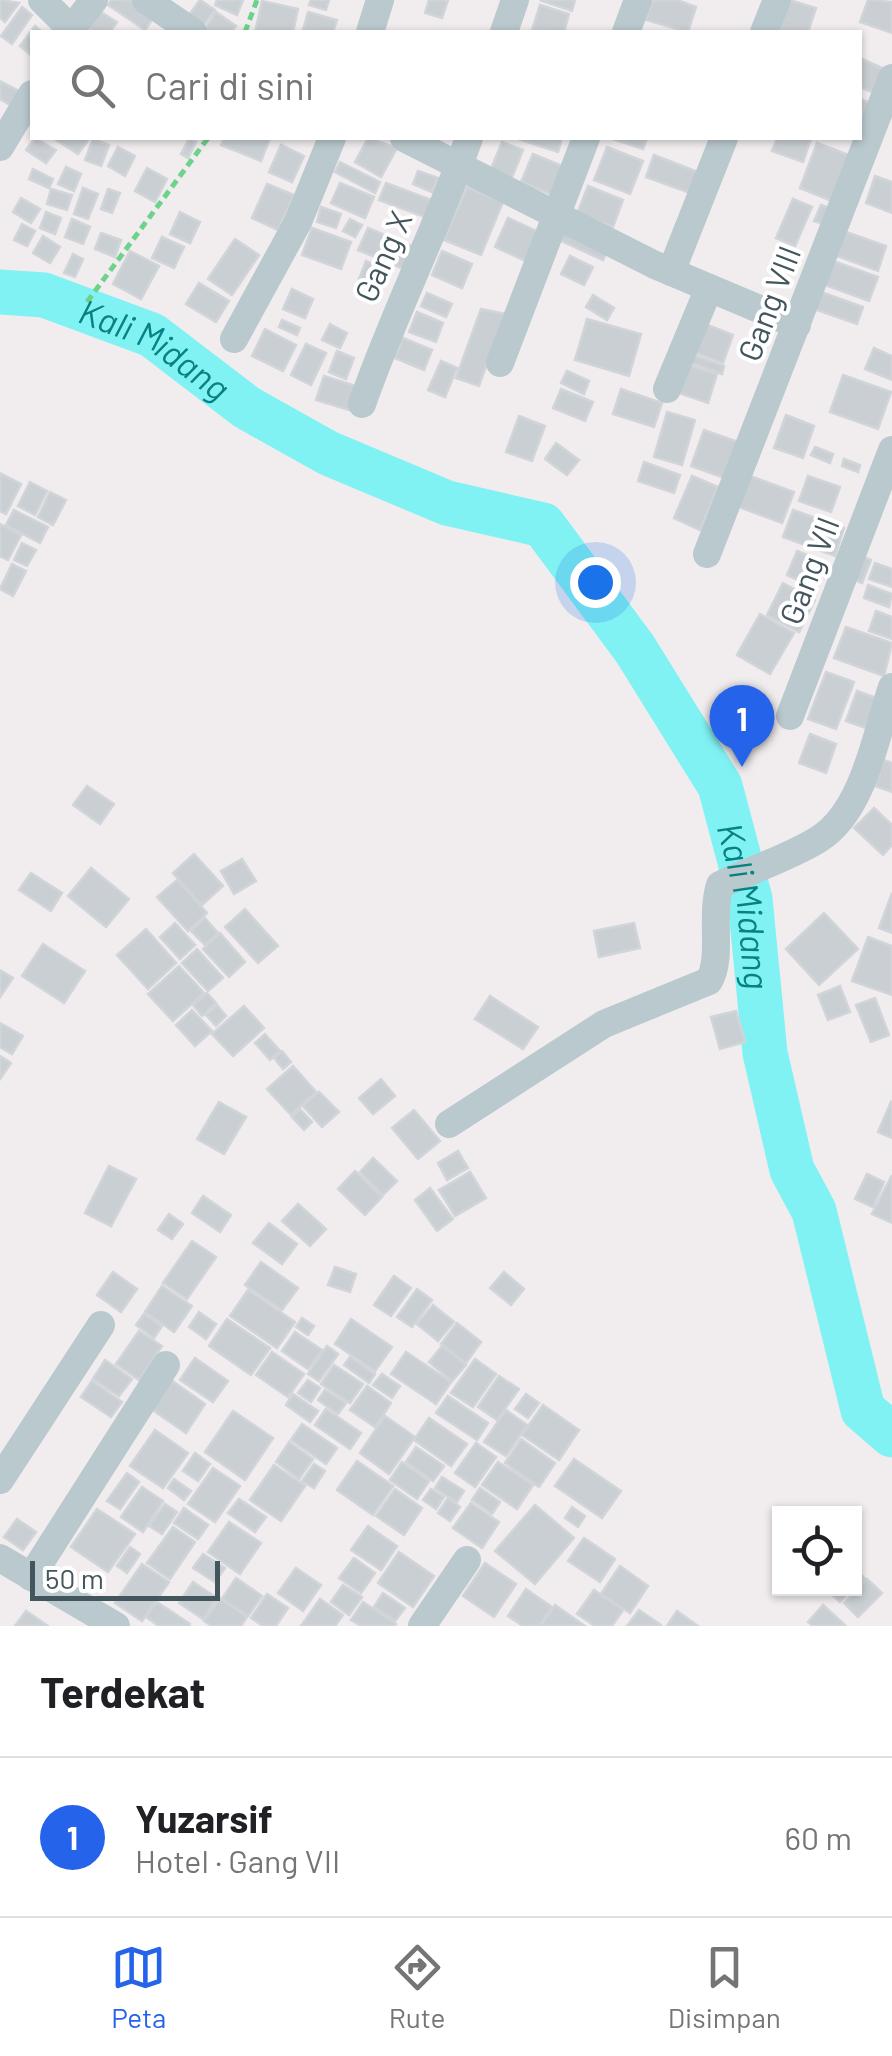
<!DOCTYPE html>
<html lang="id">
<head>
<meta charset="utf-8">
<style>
	body { margin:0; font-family:Barlow,sans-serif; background:#f6f6f6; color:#202124 }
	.controls { position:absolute; right:30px; bottom:30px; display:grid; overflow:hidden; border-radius:0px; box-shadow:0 2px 8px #0004 }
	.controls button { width:90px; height:90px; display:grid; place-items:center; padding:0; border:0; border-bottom:2px solid #e0e0e0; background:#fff; color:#202124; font:50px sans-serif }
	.scale { position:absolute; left:30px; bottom:25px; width:190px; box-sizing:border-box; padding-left:10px; border:5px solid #44565d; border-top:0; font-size:28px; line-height:35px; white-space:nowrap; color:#44565d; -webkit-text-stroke:8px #fff; paint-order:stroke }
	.you { position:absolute; left:595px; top:582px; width:35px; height:35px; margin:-25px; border:8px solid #fff; border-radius:50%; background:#1a73e8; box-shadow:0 0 0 15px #1a73e833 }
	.badge { display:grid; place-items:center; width:65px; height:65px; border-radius:50%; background:#2563eb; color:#fff; font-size:32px; font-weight:700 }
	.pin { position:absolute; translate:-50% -82px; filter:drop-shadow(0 2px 5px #0008) }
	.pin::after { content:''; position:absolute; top:52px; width:35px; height:30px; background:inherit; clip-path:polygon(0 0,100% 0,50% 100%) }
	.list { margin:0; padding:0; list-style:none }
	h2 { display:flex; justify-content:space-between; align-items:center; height:130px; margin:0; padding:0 40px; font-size:42px }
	h2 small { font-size:32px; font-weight:400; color:#757577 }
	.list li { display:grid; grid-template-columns:65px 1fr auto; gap:30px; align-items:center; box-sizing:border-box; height:160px; padding:0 40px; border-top:2px solid #e0e0e0 }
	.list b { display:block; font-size:38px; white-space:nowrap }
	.list p { margin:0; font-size:32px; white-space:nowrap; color:#757577 }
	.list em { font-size:32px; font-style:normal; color:#757577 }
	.icon { flex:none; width:55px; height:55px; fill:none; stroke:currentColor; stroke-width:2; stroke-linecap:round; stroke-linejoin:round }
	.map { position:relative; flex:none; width:892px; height:1626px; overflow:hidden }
	.search { position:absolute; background:#fff; box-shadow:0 2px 8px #0004; left:30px; right:30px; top:30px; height:110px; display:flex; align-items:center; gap:25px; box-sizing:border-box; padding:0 35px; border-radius:0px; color:#757577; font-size:38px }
	.sheet { height:290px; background:#fff }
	nav { display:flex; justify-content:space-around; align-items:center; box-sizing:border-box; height:140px; border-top:2px solid #e0e0e0; background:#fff; font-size:28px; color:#757577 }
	nav a { display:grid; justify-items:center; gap:5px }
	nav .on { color:#2563eb }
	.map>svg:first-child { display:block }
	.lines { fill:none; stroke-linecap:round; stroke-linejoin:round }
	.river { stroke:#81f2f3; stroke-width:45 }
	.building { fill:#c9cfd3; stroke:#d1d5da; stroke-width:2.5 }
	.path { stroke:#6dd38c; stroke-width:5; stroke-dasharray:8 5; stroke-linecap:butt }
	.street { stroke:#bac9ce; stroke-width:28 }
	.labels { text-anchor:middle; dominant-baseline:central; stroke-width:8; stroke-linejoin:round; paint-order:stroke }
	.street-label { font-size:32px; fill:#44565d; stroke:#fff }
	.water-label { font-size:35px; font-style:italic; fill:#068282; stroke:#fff }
</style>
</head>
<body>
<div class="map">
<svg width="892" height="1626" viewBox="0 0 892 1626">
	<rect width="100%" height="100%" fill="#f1edee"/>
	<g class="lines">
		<path class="river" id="s1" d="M0,292L44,295L152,335L246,407L328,453L447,503L543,525L635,649L720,786L750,899L765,1053L792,1170L814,1211L863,1410L892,1435"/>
	</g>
	<g class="building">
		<path d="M0,0L19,3L5,22L0,18Z"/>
		<path d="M111,0H136L156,14L145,30L108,5Z"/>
		<path d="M200,0L215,10L203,26L189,15Z"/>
		<path d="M217,0H243L237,15L215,5Z"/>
		<path d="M311,0H329L326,10L309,5Z"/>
		<path d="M429,0H448L442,18L425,13Z"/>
		<path d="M540,0H575L572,11Z"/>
		<path d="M653,0H677L696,7L688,32L646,20Z"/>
		<path d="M789,0L816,8L808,32H779Z"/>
		<path d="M868,0L892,2V33L860,22Z"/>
		<path d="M262,1L298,9L293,32H255Z"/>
		<path d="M540,5L569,14L564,32L532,30Z"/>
		<path d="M22,7L32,15L12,44L1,36Z"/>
		<path d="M96,9L117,22L110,32H95L85,26Z"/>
		<path d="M216,12L236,26L231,32H203Z"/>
		<path d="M308,12L337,20L333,32L303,30Z"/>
		<path d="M35,26L42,32H32V56L20,46Z"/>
		<path d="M860,58L884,69L874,93L860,87Z"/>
		<path d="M0,81L25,94L17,109L0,99Z"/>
		<path d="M860,99L873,104L860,130Z"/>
		<path d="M35,138L56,150L46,163L26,150Z"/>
		<path d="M53,138H84L88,140L78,154Z"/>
		<path d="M224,138H270L261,161L221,145Z"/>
		<path d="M368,138L397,148L381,177L355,162Z"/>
		<path d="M515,138H562L558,152Z"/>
		<path d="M610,138H647L643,149Z"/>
		<path d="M777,138L811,139L803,162L772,151Z"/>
		<path d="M93,139L109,145L101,166L85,160Z"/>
		<path d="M189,139L196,142L188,158L181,154Z"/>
		<path d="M502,142L523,150L509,185L488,176Z"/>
		<path d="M817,143L849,155L832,201L800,188Z"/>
		<path d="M281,145L304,156L292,182L269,172Z"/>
		<path d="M118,147L135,156L125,176L108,166Z"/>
		<path d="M607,147L643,161L630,194L594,180Z"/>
		<path d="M533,154L562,166L551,194L521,182Z"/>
		<path d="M654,155L698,172L690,193L646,177Z"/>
		<path d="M340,162L380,182L375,193L335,172Z"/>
		<path d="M66,167L81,174L74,191L58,184Z"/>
		<path d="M147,168L167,179L155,202L135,191Z"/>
		<path d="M33,169L53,179L49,188L29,179Z"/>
		<path d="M418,171L438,178L432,192L413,184Z"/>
		<path d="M875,176L892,182V213L866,203Z"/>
		<path d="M340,183L374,197L365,218L331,203Z"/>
		<path d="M386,183L439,203L433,220L379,200Z"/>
		<path d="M267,184L294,195L278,230L252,218Z"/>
		<path d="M588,186L623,200L613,227L577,214Z"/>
		<path d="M467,187L503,202L481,255L444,240Z"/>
		<path d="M83,188L98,194L88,219L74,214Z"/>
		<path d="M51,189L72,195L67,210L47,204Z"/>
		<path d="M108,189L120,193L112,213L101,209Z"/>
		<path d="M21,198L40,209L31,223L13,212Z"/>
		<path d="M793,199L812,207L795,246L776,238Z"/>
		<path d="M821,205L832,209L826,225L814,221Z"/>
		<path d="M321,207L341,214L336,228L317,222Z"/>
		<path d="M46,212L61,218L55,234L40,228Z"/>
		<path d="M180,212L200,222L190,243L170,234Z"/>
		<path d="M508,218L541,233L528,262L495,247Z"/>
		<path d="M72,219L90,227L83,244L65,237Z"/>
		<path d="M350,219L362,225L355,237L343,231Z"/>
		<path d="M22,224L35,231L27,246L14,240Z"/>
		<path d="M312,228L351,242L341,269L302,255Z"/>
		<path d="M368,228L416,248L406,270L358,250Z"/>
		<path d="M564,231L607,251L603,260L559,240Z"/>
		<path d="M846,232L886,246L878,271L837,256Z"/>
		<path d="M101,233L121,240L115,257L95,249Z"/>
		<path d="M43,236L60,247L50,263L33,253Z"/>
		<path d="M162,237L184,247L174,268L152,258Z"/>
		<path d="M235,239L259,255L232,295L208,279Z"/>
		<path d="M130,251L159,266L141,299L113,284Z"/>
		<path d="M442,251L472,264L462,288L432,275Z"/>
		<path d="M73,254L83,259L75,277L64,273Z"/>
		<path d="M570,256L593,267L584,285L561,274Z"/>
		<path d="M366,261L383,268L374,291L357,284Z"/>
		<path d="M833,261L878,277L869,301L825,285Z"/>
		<path d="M199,283L229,301L216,322L186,304Z"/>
		<path d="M292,289L313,299L305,318L283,309Z"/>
		<path d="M821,292L863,307L857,324L814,309Z"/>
		<path d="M427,293L452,304L446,317L421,306Z"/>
		<path d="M593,295L614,308L607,320L586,307Z"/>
		<path d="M481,309L505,314L479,386L456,378Z"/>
		<path d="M417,312L443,323L436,342L409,332Z"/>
		<path d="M587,319L641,334L629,376L575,360Z"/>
		<path d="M282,320L300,328L297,335L279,327Z"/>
		<path d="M330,324L347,333L340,348L322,340Z"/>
		<path d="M705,324L733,335L723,363L694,352Z"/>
		<path d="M265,329L296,345L283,371L252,356Z"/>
		<path d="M403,338L432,350L424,370L395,358Z"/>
		<path d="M306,344L326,353L311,385L291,375Z"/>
		<path d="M874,348L892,356V380L865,369Z"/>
		<path d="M337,351L354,358L346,379L329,372Z"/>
		<path d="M693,355L724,366L722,374L691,363Z"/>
		<path d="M441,361L457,368L445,397L428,390Z"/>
		<path d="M688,365L717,374L708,403L679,393Z"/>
		<path d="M567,371L589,381L584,394L561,383Z"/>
		<path d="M843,375L891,392L878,429L830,412Z"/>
		<path d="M324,376L356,386L349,410L316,400Z"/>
		<path d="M561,389L593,402L585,421L553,408Z"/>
		<path d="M621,389L662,403L654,427L613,414Z"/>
		<path d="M667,412L695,420L682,465L654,457Z"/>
		<path d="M786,415L814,426L803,458L774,448Z"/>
		<path d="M519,416L545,426L532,461L506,452Z"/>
		<path d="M704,430L741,443L727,479L691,466Z"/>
		<path d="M556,443L579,460L567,475L545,459Z"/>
		<path d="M815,447L833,454L830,463L811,455Z"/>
		<path d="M844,459L860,465L858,472L842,466Z"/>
		<path d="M644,462L680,475L674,493L638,481Z"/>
		<path d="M0,473L21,484L6,514L0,511Z"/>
		<path d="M692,476L718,487L700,530L674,518Z"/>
		<path d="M750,476L794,492L782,523L739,507Z"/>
		<path d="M808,476L840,487L831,512L799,501Z"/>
		<path d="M30,482L47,491L35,515L18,506Z"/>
		<path d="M50,492L66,500L53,525L38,517Z"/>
		<path d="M14,510L48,527L40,543L6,525Z"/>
		<path d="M793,510L844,528L835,556L783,537Z"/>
		<path d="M0,524L21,535L8,560L0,556Z"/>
		<path d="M22,543L36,550L27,566L14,560Z"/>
		<path d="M797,551L812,557L802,582L787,575Z"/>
		<path d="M863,557L871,560L862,583L855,580Z"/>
		<path d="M875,563L892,569V587L869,579Z"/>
		<path d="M12,564L26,571L13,596L0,589Z"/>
		<path d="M783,583L815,600L799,632L767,615Z"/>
		<path d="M868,585L892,594L889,607L864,598Z"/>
		<path d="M876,611L892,617V639L869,631Z"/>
		<path d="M760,614L794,633L770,674L737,655Z"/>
		<path d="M846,627L892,643L884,676L834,658Z"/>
		<path d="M826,672L854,682L836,729L808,719Z"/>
		<path d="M857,691L882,700L871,730L846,721Z"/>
		<path d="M810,734L836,744L826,773L799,763Z"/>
		<path d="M884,760L892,763V792L875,786Z"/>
		<path d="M87,786L114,804L100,824L73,805Z"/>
		<path d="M874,808L892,825V845L883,855L854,828Z"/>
		<path d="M194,854L223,886L202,905L173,873Z"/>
		<path d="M242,859L256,881L234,894L221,871Z"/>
		<path d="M91,868L129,899L106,927L68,896Z"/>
		<path d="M31,873L62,893L51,911L19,890Z"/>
		<path d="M177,880L207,913L188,931L157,897Z"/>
		<path d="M892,893V933L879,928Z"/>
		<path d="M245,909L278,946L258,963L225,927Z"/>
		<path d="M824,913L858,949L819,985L786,949Z"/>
		<path d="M205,918L218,933L205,945L191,931Z"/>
		<path d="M175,923L195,945L180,959L160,937Z"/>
		<path d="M634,923L640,948L599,957L594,931Z"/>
		<path d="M146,929L176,963L148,989L117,955Z"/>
		<path d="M220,933L245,962L229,977L203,949Z"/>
		<path d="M868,937L892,946V995L852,981Z"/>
		<path d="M43,944L85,971L64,1003L22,976Z"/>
		<path d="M197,949L223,978L208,991L182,963Z"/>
		<path d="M179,966L204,993L173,1021L148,994Z"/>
		<path d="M0,970L13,978L0,997Z"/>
		<path d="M840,986L850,1012L828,1020L818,995Z"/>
		<path d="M207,993L216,1003L202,1016L193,1005Z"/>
		<path d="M490,996L538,1027L523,1049L475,1019Z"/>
		<path d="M875,998L889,1035L871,1042L856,1005Z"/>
		<path d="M217,1005L226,1016L216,1026L206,1015Z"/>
		<path d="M244,1006L264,1028L233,1056L212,1034Z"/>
		<path d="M192,1010L212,1031L195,1046L176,1025Z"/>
		<path d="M736,1011L745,1042L720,1049L711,1017Z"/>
		<path d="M0,1023L23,1036L12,1054L0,1047Z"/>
		<path d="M265,1034L280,1051L270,1060L255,1043Z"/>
		<path d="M282,1051L291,1062L283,1069L274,1058Z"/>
		<path d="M0,1056L11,1063L0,1079Z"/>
		<path d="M293,1066L316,1092L291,1115L267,1089Z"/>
		<path d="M381,1079L395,1096L373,1114L359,1098Z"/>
		<path d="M319,1092L339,1112L322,1127L303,1106Z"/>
		<path d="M219,1102L246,1117L224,1154L197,1139Z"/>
		<path d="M891,1102L892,1103V1138L878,1132Z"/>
		<path d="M300,1109L312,1122L304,1130L292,1117Z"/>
		<path d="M414,1110L440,1141L418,1159L392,1128Z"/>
		<path d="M458,1151L468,1168L447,1180L438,1163Z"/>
		<path d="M373,1158L397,1181L383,1195L360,1172Z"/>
		<path d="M109,1166L136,1179L111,1226L85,1213Z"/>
		<path d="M355,1171L382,1197L365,1215L338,1189Z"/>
		<path d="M470,1172L486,1198L455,1216L439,1190Z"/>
		<path d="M867,1174L884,1182L873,1207L855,1199Z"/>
		<path d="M892,1175V1223L872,1214Z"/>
		<path d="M430,1188L453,1219L437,1231L415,1200Z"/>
		<path d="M203,1196L231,1215L220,1232L192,1213Z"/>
		<path d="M298,1204L326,1229L310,1246L282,1221Z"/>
		<path d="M169,1214L183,1224L172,1239L158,1230Z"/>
		<path d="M269,1223L297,1244L282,1264L253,1243Z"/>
		<path d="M192,1241L216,1257L187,1299L163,1283Z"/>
		<path d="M261,1262L298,1288L282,1310L245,1285Z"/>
		<path d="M335,1267L356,1274L350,1292L328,1285Z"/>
		<path d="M113,1272L137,1289L121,1312L97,1295Z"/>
		<path d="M504,1272L524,1289L511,1305L490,1288Z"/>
		<path d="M394,1276L411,1288L391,1316L374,1305Z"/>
		<path d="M162,1286L192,1306L174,1332L145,1312Z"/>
		<path d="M417,1289L432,1300L412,1327L397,1317Z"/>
		<path d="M248,1290L295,1322L277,1348L230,1316Z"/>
		<path d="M433,1305L454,1322L438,1341L417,1324Z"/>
		<path d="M199,1312L216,1324L206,1339L189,1327Z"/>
		<path d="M144,1314L162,1326L154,1338L136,1325Z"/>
		<path d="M302,1318L314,1326L308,1335L296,1327Z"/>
		<path d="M227,1319L270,1348L251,1375L209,1346Z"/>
		<path d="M351,1319L392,1347L375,1371L335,1344Z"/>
		<path d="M457,1323L481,1342L466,1363L441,1344Z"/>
		<path d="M139,1331L162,1346L139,1380L116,1364Z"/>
		<path d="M295,1332L322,1350L308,1369L282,1351Z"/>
		<path d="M327,1346L338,1354L319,1381L308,1374Z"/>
		<path d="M442,1346L466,1365L452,1381L429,1362Z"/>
		<path d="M272,1352L304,1374L288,1397L256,1375Z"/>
		<path d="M406,1352L451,1382L436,1404L391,1374Z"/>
		<path d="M350,1357L375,1374L369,1383L344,1365Z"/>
		<path d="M195,1358L228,1381L213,1402L180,1380Z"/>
		<path d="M475,1359L496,1374L473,1407L451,1393Z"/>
		<path d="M105,1360L132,1379L119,1396L93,1379Z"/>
		<path d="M334,1365L363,1384L350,1403L321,1384Z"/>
		<path d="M382,1374L400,1386L392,1398L373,1385Z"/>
		<path d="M499,1376L519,1389L497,1420L478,1407Z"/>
		<path d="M171,1380L205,1404L186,1433L151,1409Z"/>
		<path d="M308,1380L320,1388L311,1402L298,1393Z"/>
		<path d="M92,1381L122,1402L111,1417L81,1397Z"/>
		<path d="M367,1386L391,1403L375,1427L350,1410Z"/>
		<path d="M325,1390L346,1403L338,1414L318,1400Z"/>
		<path d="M293,1394L318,1411L310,1422L286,1405Z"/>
		<path d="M526,1394L539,1403L528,1418L515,1409Z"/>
		<path d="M448,1396L488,1423L477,1440L436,1413Z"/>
		<path d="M543,1405L579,1430L559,1460L522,1435Z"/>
		<path d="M326,1409L361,1433L350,1449L315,1425Z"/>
		<path d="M506,1410L527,1425L506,1456L484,1442Z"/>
		<path d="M233,1411L273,1438L245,1480L205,1452Z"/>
		<path d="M385,1416L415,1437L389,1474L360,1453Z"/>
		<path d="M429,1418L467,1444L451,1466L414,1440Z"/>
		<path d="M302,1424L337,1448L326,1464L291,1440Z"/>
		<path d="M155,1430L188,1453L163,1488L130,1466Z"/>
		<path d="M521,1439L555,1463L539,1487L505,1463Z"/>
		<path d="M289,1442L313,1459L299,1479L276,1462Z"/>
		<path d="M476,1443L496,1457L475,1487L455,1473Z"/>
		<path d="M416,1447L444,1466L433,1481L406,1462Z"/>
		<path d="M195,1453L210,1464L198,1481L183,1471Z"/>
		<path d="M574,1459L621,1491L602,1518L555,1486Z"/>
		<path d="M357,1461L393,1486L373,1515L337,1490Z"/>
		<path d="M402,1462L429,1481L417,1499L390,1480Z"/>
		<path d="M498,1462L533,1485L517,1509L482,1485Z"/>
		<path d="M314,1464L325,1471L314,1488L302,1481Z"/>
		<path d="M274,1465L305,1486L281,1521L250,1500Z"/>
		<path d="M213,1468L240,1486L215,1522L188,1504Z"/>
		<path d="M127,1473L139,1482L120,1509L107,1501Z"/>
		<path d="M442,1477L464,1491L457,1502L435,1488Z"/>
		<path d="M174,1479L191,1491L184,1500L168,1488Z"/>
		<path d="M142,1487L163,1501L143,1532L121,1517Z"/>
		<path d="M480,1488L500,1502L492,1514L472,1500Z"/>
		<path d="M395,1489L422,1508L404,1535L376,1516Z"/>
		<path d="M431,1489L444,1497L436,1509L423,1500Z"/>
		<path d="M448,1498L460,1507L450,1521L438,1513Z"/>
		<path d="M239,1499L266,1517L255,1532L228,1513Z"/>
		<path d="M471,1503L499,1522L482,1548L453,1528Z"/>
		<path d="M165,1504L177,1512L162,1534L149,1526Z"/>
		<path d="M535,1505L574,1538L535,1584L495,1551Z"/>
		<path d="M572,1507L585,1516L578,1527L565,1518Z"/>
		<path d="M184,1508L208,1525L198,1539L174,1523Z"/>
		<path d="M97,1509L135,1534L108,1572L71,1547Z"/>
		<path d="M17,1519L36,1532L23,1550L4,1537Z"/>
		<path d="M229,1522L261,1543L240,1574L208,1552Z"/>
		<path d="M368,1526L397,1546L381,1570L351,1550Z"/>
		<path d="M173,1527L195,1542L170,1579L147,1563Z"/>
		<path d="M584,1538L615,1559L600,1582L568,1561Z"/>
		<path d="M130,1547L140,1554L127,1573L117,1566Z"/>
		<path d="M399,1552L434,1576L413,1607L378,1583Z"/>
		<path d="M203,1554L225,1568L215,1582L193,1568Z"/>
		<path d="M354,1558L375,1573L361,1593L339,1578Z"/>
		<path d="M485,1563L516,1584L494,1617L463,1596Z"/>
		<path d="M142,1564L169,1582L142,1621L115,1603Z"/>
		<path d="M620,1566L648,1586L630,1613L601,1594Z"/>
		<path d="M854,1567L865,1579L856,1587L854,1586Z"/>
		<path d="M296,1568L321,1585L303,1611L278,1593Z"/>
		<path d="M236,1578L262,1596L248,1616L222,1599Z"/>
		<path d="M867,1579L882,1593L858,1617L844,1603Z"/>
		<path d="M193,1582L217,1598L203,1619L179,1603Z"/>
		<path d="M343,1585L362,1597L349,1615L331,1602Z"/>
		<path d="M825,1588H851L852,1589L840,1602Z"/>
		<path d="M526,1589L552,1607L539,1626H523L508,1616Z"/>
		<path d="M594,1590L623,1610L612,1626H595L577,1614Z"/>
		<path d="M383,1593L405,1608L395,1621L374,1607Z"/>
		<path d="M267,1594L288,1608L276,1626H263L251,1618Z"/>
		<path d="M220,1598L247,1617L241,1626H212L204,1621Z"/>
		<path d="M320,1599L343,1615L335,1626H301Z"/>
		<path d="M157,1602L190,1624L189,1626H159L146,1617Z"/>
		<path d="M363,1602L396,1624L395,1626H361L351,1620Z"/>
		<path d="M555,1605L585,1626H541Z"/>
		<path d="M823,1605L845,1625L844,1626H813L808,1622Z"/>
		<path d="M639,1610L661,1625V1626H627Z"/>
		<path d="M26,1611L48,1626H15Z"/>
		<path d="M677,1611L698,1626H667Z"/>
	</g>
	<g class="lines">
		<g class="path">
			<path d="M245,32L257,0"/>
			<path d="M87,302L208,138"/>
		</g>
		<g class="street">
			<path d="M42,0L71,29"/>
			<path d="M146,0L193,32"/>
			<path d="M69,32L94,0"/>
			<path d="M370,32L380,0"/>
			<path d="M504,32L515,0"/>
			<path d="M626,32L638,0"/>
			<path d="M764,32L777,0"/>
			<path d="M404,138L655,265L797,325"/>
			<path d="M0,147L32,94"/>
			<path d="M671,272L724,138"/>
			<path d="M234,339L298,222L332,138"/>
			<path d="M500,363L586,138"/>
			<path d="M667,389L709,288"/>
			<path d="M362,404C394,313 437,228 469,138"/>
			<path d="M707,554L892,78"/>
			<path d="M790,716L892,450"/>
			<path d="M449,1124L604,1024L709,981C723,957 710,916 720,885C752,869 789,858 819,839C864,811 876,734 892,687"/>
			<path d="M0,1480L101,1325"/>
			<path d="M0,1558L116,1626"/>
			<path d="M31,1577L166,1365"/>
			<path d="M422,1626L467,1560"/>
		</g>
	</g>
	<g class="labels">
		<g class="street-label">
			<text transform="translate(382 256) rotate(-66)">Gang X</text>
			<text transform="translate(768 303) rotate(-69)">Gang VIII</text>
			<text transform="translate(808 570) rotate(-69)">Gang VII</text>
		</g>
		<g class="water-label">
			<text stroke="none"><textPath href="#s1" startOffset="168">Kali Midang</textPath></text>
			<text stroke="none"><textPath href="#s1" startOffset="1038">Kali Midang</textPath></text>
		</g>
	</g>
</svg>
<div class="controls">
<button><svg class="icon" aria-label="locate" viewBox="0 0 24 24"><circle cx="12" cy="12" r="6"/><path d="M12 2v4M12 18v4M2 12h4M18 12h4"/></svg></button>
</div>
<div class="scale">50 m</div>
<div class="you"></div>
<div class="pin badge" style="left:742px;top:767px">1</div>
<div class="search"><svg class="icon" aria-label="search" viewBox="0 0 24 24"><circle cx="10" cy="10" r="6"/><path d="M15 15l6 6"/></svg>Cari di sini</div>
</div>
<section class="sheet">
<h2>Terdekat<small></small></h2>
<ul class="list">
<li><span class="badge">1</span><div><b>Yuzarsif</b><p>Hotel · Gang VII</p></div><em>60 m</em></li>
</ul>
</section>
<nav>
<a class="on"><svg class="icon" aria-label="map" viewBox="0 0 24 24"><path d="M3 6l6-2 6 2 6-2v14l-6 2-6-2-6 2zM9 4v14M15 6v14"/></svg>Peta</a>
<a><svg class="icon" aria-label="directions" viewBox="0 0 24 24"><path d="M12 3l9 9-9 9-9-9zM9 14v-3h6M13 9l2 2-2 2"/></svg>Rute</a>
<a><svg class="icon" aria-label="saved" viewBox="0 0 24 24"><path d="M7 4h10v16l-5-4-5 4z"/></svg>Disimpan</a>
</nav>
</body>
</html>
